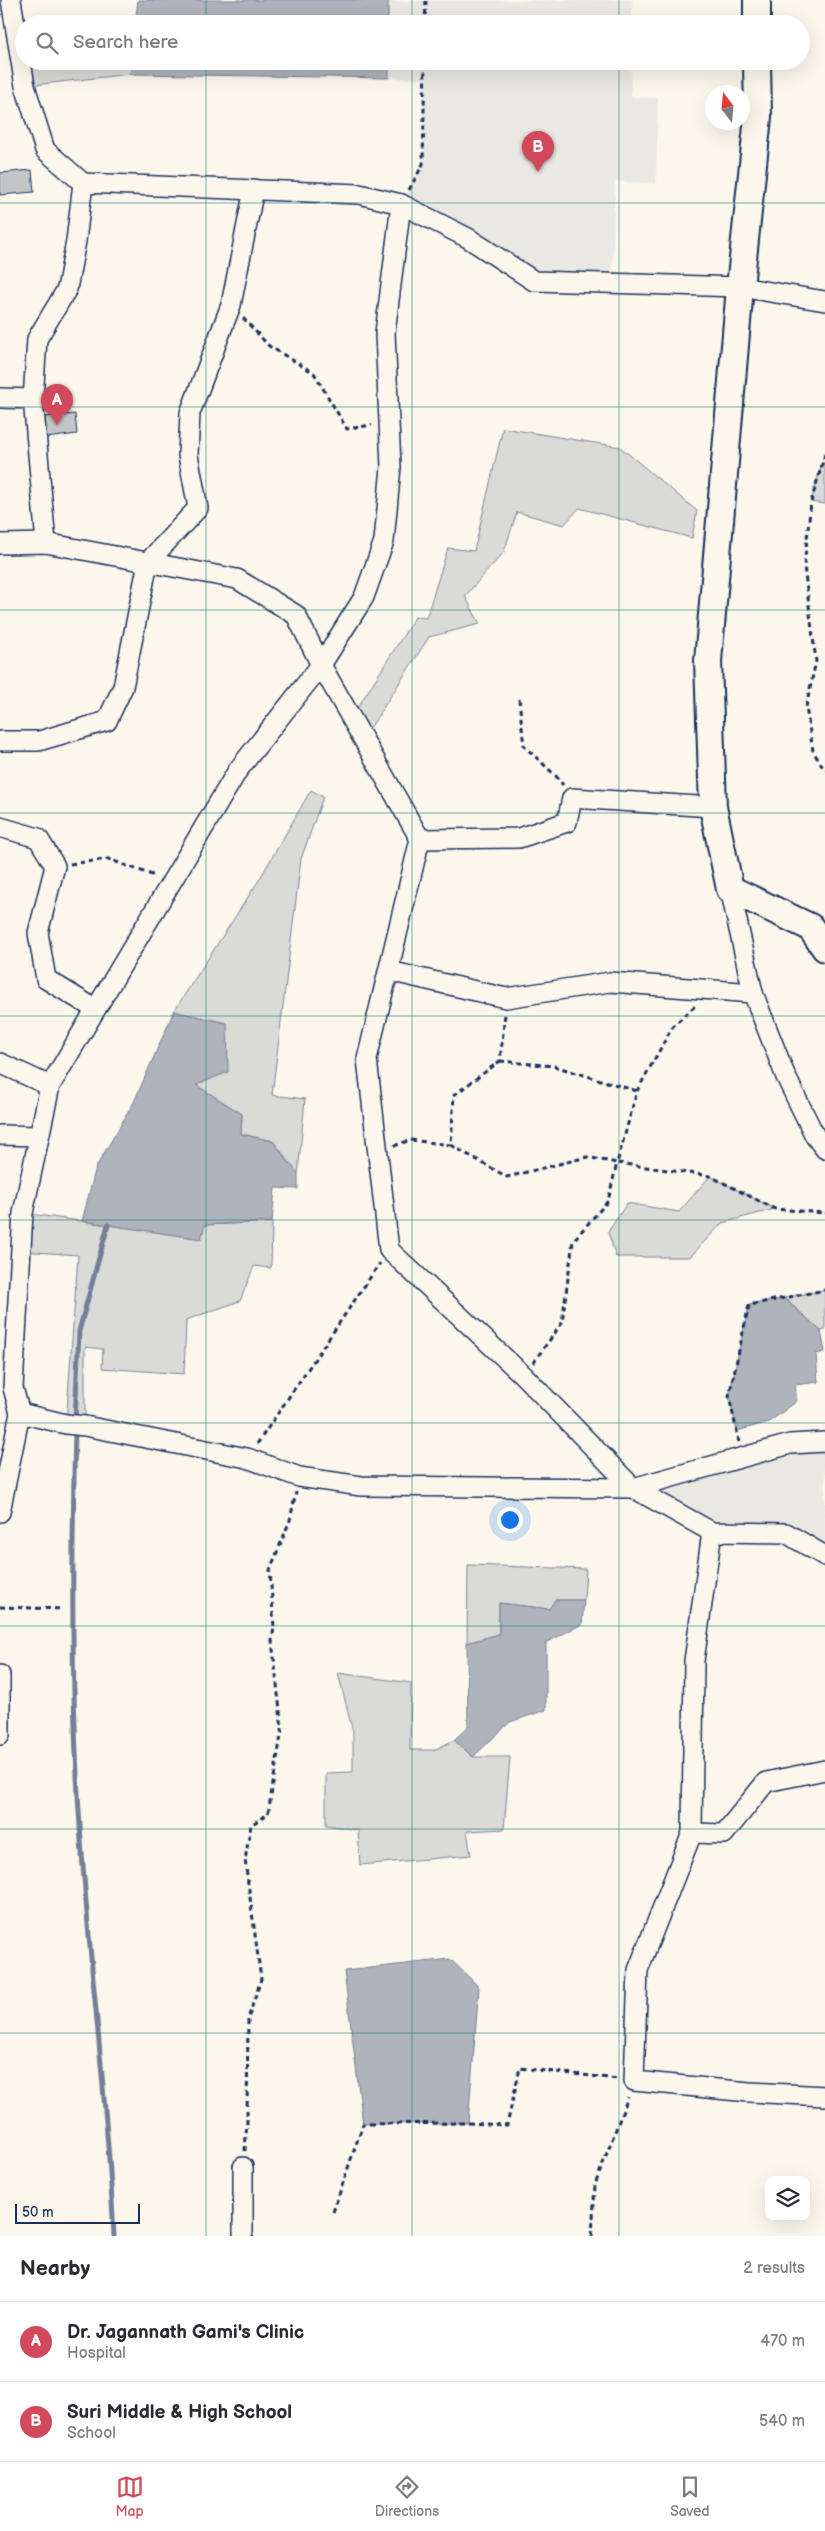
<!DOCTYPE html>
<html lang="en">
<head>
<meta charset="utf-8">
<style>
	body { margin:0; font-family:"Balsamiq Sans",sans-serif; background:#f7f7f7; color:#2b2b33 }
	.controls { position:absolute; right:15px; bottom:15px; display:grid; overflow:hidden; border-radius:10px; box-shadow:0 5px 20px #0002 }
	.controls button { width:45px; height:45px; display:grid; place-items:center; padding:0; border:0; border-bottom:1px solid #e1e1e2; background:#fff; color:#2b2b33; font:25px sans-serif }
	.compass { position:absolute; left:705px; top:85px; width:45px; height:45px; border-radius:50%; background:#fff; box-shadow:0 5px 20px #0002; rotate:344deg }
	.scale { position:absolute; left:15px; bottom:12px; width:125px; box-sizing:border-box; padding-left:5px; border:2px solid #1b2f5e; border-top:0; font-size:14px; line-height:18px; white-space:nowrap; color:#1b2f5e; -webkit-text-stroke:4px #fbf7ec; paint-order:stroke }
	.you { position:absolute; left:509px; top:1519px; width:18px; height:18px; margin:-12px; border:4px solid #fff; border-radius:50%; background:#1a73e8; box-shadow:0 0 0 8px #1a73e833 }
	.badge { display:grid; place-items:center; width:32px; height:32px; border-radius:50%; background:#d1495b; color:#fff; font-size:16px; font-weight:700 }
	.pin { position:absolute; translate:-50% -41px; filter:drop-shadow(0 1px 2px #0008) }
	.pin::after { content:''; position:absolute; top:26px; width:18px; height:15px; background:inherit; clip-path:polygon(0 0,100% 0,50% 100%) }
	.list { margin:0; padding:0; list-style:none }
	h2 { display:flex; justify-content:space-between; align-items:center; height:65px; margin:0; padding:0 20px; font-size:21px }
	h2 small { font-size:16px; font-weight:400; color:#7c7c81 }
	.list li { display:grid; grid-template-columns:32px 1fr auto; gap:15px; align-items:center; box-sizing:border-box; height:80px; padding:0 20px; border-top:1px solid #e1e1e2 }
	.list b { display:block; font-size:19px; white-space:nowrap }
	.list p { margin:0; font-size:16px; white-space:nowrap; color:#7c7c81 }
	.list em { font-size:16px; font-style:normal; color:#7c7c81 }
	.icon { flex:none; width:28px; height:28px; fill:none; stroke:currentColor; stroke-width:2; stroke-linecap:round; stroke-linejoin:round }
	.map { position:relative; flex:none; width:825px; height:2236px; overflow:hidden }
	.search { position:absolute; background:#fff; box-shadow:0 5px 20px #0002; left:15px; right:15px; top:15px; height:55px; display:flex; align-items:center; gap:12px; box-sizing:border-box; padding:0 18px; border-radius:28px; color:#7c7c81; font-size:19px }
	.sheet { height:225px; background:#fff }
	nav { display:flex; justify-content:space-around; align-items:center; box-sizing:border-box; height:70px; border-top:1px solid #e1e1e2; background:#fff; font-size:14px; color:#7c7c81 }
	nav a { display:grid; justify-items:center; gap:2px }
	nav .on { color:#d1495b }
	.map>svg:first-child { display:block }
	.built { fill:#eae8e2 }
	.green { fill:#dadad7; stroke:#7a849a }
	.water { fill:#afb3bb; stroke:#747e96 }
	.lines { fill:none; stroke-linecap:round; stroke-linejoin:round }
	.stream { stroke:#747e96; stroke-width:5 }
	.building { fill:#c3c5c9; stroke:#1b2f5e }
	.minor-casing { stroke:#1b2f5e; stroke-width:22 }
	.secondary-casing { stroke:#1b2f5e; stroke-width:30 }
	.path { stroke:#1b2f5e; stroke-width:3; stroke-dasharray:5 4; stroke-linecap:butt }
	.minor { stroke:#fbf7ec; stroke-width:19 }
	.secondary { stroke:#fbf7ec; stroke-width:26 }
	.grid { fill:none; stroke:#0f766e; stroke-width:1; stroke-opacity:0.55 }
</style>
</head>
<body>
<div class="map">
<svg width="825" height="2236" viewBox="0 0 825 2236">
	<rect width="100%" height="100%" fill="#fbf7ec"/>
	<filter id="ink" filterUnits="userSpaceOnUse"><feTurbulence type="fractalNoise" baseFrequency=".02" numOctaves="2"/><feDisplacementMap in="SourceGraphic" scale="10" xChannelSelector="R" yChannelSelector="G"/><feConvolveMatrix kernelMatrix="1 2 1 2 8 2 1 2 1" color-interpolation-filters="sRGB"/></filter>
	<g filter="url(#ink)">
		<g class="built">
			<path d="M632,0V24H388V1Z"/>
			<path d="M389,61H631V97L658,98L656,184L615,181L612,283L534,281L401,204L423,164L424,79L389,78Z"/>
			<path d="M825,1442V1556L786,1533L712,1532L633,1488Z"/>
		</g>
		<g class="green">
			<path d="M24,61H132L130,74L25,86Z"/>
			<path d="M503,428L620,447L697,511L692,538L579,508L564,525L517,512L504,552L465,596L480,624L429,637L363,739L351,718L415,617L426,618L448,548L474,551Z"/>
			<path d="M822,463H825V504L811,502Z"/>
			<path d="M311,790L323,797L301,859L272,1095L305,1099L298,1174L273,1141L241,1134L242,1114L196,1085L174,1011L259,880Z"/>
			<path d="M710,1176L775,1209L722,1223L690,1257H616L608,1232L627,1203L679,1212Z"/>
			<path d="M23,1213L201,1238L204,1225L272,1222L271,1268L254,1266L240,1301L186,1320L184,1374L102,1368L103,1349L85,1347V1426L66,1424L78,1255L21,1251Z"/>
			<path d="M825,1290V1330L821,1331L784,1298Z"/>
			<path d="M468,1565L586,1569L584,1600H555L549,1609L499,1603V1634L467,1643Z"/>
			<path d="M338,1673L411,1683L410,1750H434L454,1740L473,1757H510L504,1829L467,1831L471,1855L360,1865L358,1830L326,1825V1773L353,1772V1732Z"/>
		</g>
		<g class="water">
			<path d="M138,0H388V24H135Z"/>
			<path d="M132,61H389V78L130,74Z"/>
			<path d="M174,1011L227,1023L228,1072L196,1085L242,1114L241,1134L273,1141L298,1174V1189L275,1188L272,1222L205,1225L201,1239L82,1221L96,1167L134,1102Z"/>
			<path d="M784,1298L821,1331L825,1352L816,1354L818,1382L795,1385L797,1401L769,1422L737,1431L729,1396L749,1305Z"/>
			<path d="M555,1600H584L582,1624L546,1643V1710L510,1722L473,1757L454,1740L468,1727L467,1643L499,1634V1603L549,1609Z"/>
			<path d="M450,1959L479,1987L468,2123L363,2124L344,1971Z"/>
		</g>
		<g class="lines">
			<g class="stream">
				<path d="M75,1421L79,1331L108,1225"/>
				<path d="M75,1429C72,1557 71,1684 79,1811C88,1953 107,2094 114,2236"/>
			</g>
		</g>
		<g class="building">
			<path d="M32,170L34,192L0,195V173Z"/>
			<path d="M75,414L77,434L46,438L43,417Z"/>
		</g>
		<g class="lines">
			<defs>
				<g id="minor">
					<path d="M11,0L25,86L45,150L83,183L359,194L401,204L468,238L534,281L740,287L825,301"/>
					<path d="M0,398L33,399"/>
					<path d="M46,543L33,399L37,339L67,289L76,241L83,183"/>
					<path d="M0,544L46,543L237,579L296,615L321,665L420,839L367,1059L389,1250L524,1376L633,1488L712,1532L786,1533L825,1556"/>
					<path d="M0,741H39L107,721L123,687L148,562L198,508L188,455L190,413L231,305L254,189"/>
					<path d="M0,827L38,838L55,866L38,933L46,979L95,1009"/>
					<path d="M420,839L519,838L567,822L572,798L713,807"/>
					<path d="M730,889L753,993L786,1077L815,1136L825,1149"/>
					<path d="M389,971L506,998L610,982L753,993"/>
					<path d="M0,1063L50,1086"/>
					<path d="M0,1135L39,1136"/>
					<path d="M20,1413L66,1424L85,1426L247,1458L299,1477L361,1486L633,1488L790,1444L825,1442"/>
					<path d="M0,1512L20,1413L13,1388L23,1213L50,1086L238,770L321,665L364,597L384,541L391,467L385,333L401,204"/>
					<path d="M712,1532L694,1661L692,1833L638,1970L634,2081L749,2092L825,2096"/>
					<path d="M0,1675V1735"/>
					<path d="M692,1833L724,1834L766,1782L825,1770"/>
					<path d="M243,2236V2167"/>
				</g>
				<g id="secondary">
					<path d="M757,0V24"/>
					<path d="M757,61L758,117L740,287L708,661L713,807L730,889L810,927L825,948"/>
				</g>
			</defs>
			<use href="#minor" class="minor-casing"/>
			<use href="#secondary" class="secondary-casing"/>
			<g class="path">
				<path d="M425,24L426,0"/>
				<path d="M409,190L423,164L425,61"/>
				<path d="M243,318L269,346L314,373L347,429L372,425"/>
				<path d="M825,454L811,502L804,566L816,661L806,707L813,751L825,771"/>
				<path d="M519,699L524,746L556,776L563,785"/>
				<path d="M70,864L108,859L155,876"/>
				<path d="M500,1061L554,1066L637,1091"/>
				<path d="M451,1145L507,1177L587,1157L617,1163L637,1091L673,1026L696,1005"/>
				<path d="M394,1146L410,1140L451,1145L454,1095L500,1061L505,1014"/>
				<path d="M533,1363L562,1323L573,1241L608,1201L617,1163L710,1176L775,1209L825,1213"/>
				<path d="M739,1442L729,1396L749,1305L825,1290"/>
				<path d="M257,1444L380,1263"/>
				<path d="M0,1607L63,1609"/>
				<path d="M245,2151L247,2121L248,2019L261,1979L245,1860L251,1825L268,1814L282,1729L272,1640L274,1628L270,1570L290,1520L296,1492"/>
				<path d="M333,2212L363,2124L468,2123L507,2125L520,2068L618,2079"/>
				<path d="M592,2236L595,2185L628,2097"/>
			</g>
			<use href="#minor" class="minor"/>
			<use href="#secondary" class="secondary"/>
		</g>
	</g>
	<path class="grid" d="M206,0V24M412,0V24M619,0V24M206,61V2236M412,61V2236M619,61V2236M0,203H825M0,407H825M0,610H825M0,813H825M0,1016H825M0,1220H825M0,1423H825M0,1626H825M0,1829H825M0,2033H825"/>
</svg>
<div class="controls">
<button><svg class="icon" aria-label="layers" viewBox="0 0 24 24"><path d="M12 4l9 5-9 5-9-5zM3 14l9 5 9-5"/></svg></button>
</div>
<svg class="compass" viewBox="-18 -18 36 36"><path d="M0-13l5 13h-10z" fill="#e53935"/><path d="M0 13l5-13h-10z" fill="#7c7c81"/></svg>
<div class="scale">50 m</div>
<div class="you"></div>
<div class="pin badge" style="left:57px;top:425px">A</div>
<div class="pin badge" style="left:538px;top:172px">B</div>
<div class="search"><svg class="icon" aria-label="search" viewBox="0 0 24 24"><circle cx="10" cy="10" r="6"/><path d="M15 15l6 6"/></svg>Search here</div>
</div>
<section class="sheet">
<h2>Nearby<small>2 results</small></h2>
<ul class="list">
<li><span class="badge">A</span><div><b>Dr. Jagannath Gami's Clinic</b><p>Hospital</p></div><em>470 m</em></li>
<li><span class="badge">B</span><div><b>Suri Middle &amp; High School</b><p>School</p></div><em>540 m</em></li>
</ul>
</section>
<nav>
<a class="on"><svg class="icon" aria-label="map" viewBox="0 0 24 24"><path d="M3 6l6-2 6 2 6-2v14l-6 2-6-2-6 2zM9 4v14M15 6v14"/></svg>Map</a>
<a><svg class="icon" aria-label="directions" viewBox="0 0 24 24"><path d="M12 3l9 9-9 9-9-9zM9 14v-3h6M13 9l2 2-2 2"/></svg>Directions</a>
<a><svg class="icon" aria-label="saved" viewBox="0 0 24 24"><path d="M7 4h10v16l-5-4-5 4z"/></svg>Saved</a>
</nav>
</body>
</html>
